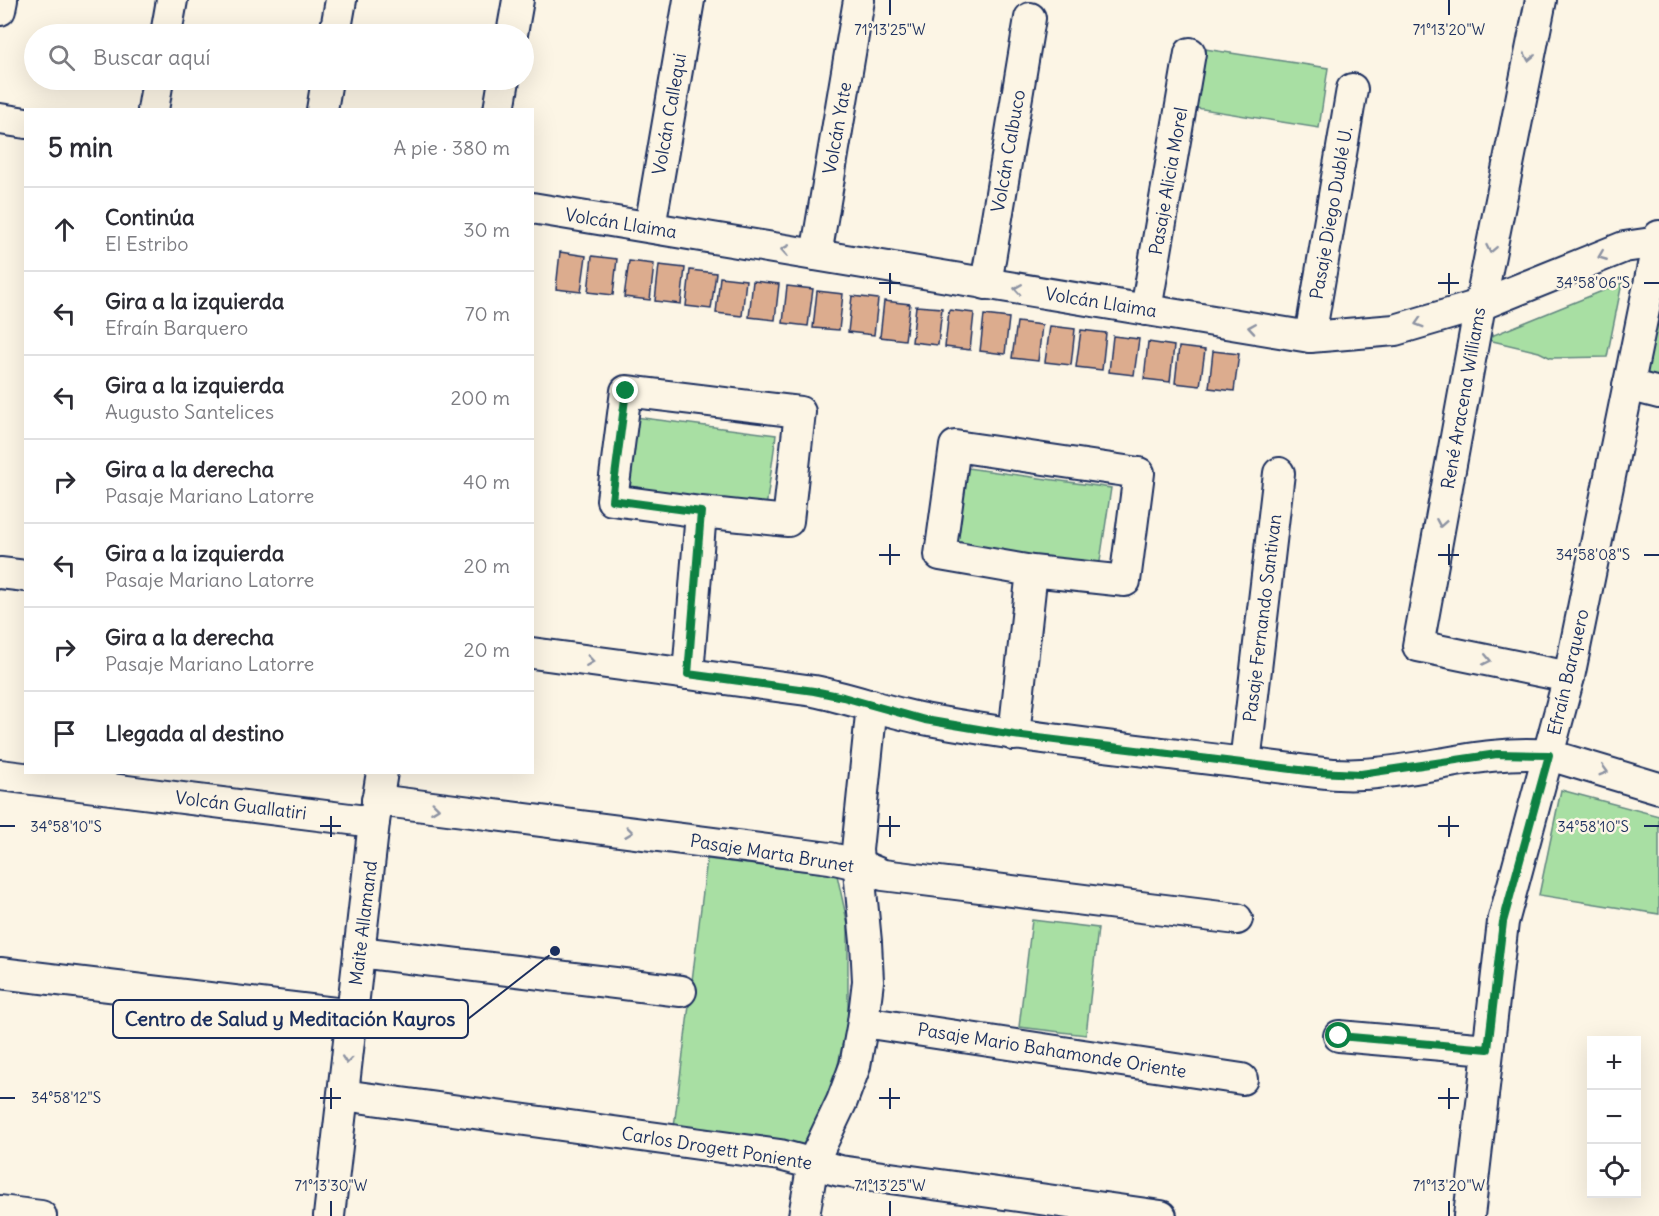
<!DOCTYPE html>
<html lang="es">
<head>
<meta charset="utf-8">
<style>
	body { margin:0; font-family:Delius,sans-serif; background:#f7f7f7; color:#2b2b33 }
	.controls { position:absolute; right:18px; bottom:18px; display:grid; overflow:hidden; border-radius:0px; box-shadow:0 6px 24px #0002 }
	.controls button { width:54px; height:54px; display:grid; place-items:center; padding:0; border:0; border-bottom:2px solid #e1e1e2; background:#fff; color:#2b2b33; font:30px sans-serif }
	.stop { position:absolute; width:18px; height:18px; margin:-14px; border:4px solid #0b8043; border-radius:50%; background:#fff }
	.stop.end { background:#0b8043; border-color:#fff; box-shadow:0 2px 6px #0008 }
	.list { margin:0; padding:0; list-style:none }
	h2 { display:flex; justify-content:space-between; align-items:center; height:78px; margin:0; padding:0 24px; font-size:26px }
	h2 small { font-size:20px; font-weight:400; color:#7c7c81 }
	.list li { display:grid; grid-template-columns:39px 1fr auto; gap:18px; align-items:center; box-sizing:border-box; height:84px; padding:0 24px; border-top:2px solid #e1e1e2 }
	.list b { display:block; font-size:22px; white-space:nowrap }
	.list p { margin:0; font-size:20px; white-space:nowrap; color:#7c7c81 }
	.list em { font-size:20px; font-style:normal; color:#7c7c81 }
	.icon { flex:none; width:33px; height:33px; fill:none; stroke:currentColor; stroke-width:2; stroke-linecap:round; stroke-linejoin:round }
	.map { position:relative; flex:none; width:1659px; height:1216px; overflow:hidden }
	.search { position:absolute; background:#fff; box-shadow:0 6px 24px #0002; left:24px; top:24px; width:510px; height:66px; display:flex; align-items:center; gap:15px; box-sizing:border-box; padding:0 21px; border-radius:33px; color:#7c7c81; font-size:22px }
	.panel { position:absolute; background:#fff; box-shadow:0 6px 24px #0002; left:24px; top:108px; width:510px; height:666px; border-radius:0px }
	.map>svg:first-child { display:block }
	.green { fill:#a8dfa3; stroke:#628780; stroke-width:1.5 }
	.building { fill:#dcac8e; stroke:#1b2f5e; stroke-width:1.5 }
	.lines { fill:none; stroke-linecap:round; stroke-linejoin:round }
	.street-casing { stroke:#1b2f5e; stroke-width:34 }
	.street { stroke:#fcf5e5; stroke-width:30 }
	.oneway { stroke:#8c92a2 }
	.route { stroke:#0b8043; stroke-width:8 }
	.ticks { fill:none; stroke:#1b2f5e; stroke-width:2 }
	.labels { text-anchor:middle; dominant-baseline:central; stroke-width:5; stroke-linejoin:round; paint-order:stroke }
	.street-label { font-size:18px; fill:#1b2f5e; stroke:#fcf5e5 }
	.ticks-label { font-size:15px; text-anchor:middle; fill:#1b2f5e; stroke:#fcf5e5; stroke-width:5; stroke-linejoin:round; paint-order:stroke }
	.leader { fill:none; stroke:#1b2f5e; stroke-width:2 }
	.callout-dot { fill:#1b2f5e; stroke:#fcf5e5; stroke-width:2 }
	.callout { fill:#fcf5e5; stroke:#1b2f5e; stroke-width:2 }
	.callout-label { font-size:20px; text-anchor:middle; font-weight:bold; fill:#1b2f5e }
</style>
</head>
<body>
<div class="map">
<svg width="1659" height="1216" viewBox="0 0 1659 1216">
	<rect width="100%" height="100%" fill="#fcf5e5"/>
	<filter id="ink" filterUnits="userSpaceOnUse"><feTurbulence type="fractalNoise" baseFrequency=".0167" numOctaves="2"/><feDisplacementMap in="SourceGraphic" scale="12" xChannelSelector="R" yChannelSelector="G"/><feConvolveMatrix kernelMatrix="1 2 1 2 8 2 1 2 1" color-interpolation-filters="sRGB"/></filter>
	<g filter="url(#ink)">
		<g class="green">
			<path d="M1205,49L1328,68L1319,128L1196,108Z"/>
			<path d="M1622,283L1607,357L1551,358L1539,352L1484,339Z"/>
			<path d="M1659,289V379L1640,373Z"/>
			<path d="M635,417L776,435L766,508L626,490Z"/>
			<path d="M960,467L1111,488L1099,568L949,547Z"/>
			<path d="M1561,790L1659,816V914L1539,895Z"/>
			<path d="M707,859L837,875L848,925V1019L834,1083L802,1147L674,1127Z"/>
			<path d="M1032,920L1098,928L1086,1035L1019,1027Z"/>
		</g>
		<g class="building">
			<path d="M560,252L586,256L581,292L556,289Z"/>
			<path d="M592,256L617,259L613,295L588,292Z"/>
			<path d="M629,261L654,264L650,300L624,297Z"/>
			<path d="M659,265L685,268L681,304L655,301Z"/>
			<path d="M690,270L716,273L711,309L686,306Z"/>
			<path d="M720,277L746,280L742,316L716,313Z"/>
			<path d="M753,281L779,284L775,320L749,317Z"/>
			<path d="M787,286L813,289L808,326L783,323Z"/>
			<path d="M817,291L843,294L839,330L813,328Z"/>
			<path d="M852,296L878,299L874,335L848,332Z"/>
			<path d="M884,301L910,304L905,340L880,337Z"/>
			<path d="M916,306L942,308L938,345L912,342Z"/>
			<path d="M949,310L974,313L970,350L945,347Z"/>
			<path d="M984,315L1009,318L1005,354L980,351Z"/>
			<path d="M1017,322L1042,325L1038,361L1012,358Z"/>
			<path d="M1050,326L1075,329L1071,365L1045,362Z"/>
			<path d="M1081,330L1106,333L1102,370L1076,367Z"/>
			<path d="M1113,336L1139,339L1134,375L1109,372Z"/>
			<path d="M1148,342L1174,346L1170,382L1144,379Z"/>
			<path d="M1179,347L1205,350L1200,386L1175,383Z"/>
			<path d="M1213,351L1239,354L1234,391L1209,388Z"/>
		</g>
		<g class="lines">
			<defs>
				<g id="street">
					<path d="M1541,0L1480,305L1418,646L1569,677"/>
					<path d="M0,10L2,0"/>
					<path d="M166,34L172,0"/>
					<path d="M335,34L341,0"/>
					<path d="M512,34L518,0"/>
					<path d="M153,110L158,80"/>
					<path d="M322,110L327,80"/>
					<path d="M499,110L504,80"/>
					<path d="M0,119L26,123"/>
					<path d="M532,208L1310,337L1395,330L1480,305L1624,247L1659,242"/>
					<path d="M650,227L689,0"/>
					<path d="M816,255L859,0"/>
					<path d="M986,284L1030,18"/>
					<path d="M1146,310L1190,53"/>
					<path d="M1310,337L1352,89"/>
					<path d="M1628,385L1659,393"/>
					<path d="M0,573L26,576"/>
					<path d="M532,653L814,691C853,699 890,713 929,720C1057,743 1187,755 1316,772C1331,774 1346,775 1362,774C1425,771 1485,749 1549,755L1659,788"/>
					<path d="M688,674L701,512L788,521L800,412L626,391L612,500L701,512"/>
					<path d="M1014,735L1032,571L1125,581L1139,473L955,446L940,555L1032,571"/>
					<path d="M1245,763L1279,473"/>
					<path d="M0,775L374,822"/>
					<path d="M377,800L830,858L857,864L883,875L1237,919"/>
					<path d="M359,952L681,991"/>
					<path d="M0,973L352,1015"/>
					<path d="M863,1022L1242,1079"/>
					<path d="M1339,1036L1488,1049"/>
					<path d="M343,1095L780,1155L840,1171L1161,1216"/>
					<path d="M0,1211L41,1216"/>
					<path d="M329,1216L374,822L382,772"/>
					<path d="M804,1216L813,1162L842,1101L855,1066L863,1022L868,981L866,942L857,850L872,705"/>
					<path d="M1469,1216L1503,922L1569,677L1659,236"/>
				</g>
			</defs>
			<use href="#street" class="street-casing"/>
			<use href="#street" class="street"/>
		</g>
		<defs><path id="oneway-chevron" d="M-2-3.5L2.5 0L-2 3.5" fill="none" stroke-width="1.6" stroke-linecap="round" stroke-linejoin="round" transform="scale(1.5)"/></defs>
		<g class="oneway">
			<use href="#oneway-chevron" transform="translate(1529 57) rotate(101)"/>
			<use href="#oneway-chevron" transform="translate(1491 249) rotate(101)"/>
			<use href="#oneway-chevron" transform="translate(785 250) rotate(-170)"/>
			<use href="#oneway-chevron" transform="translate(1602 256) rotate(158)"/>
			<use href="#oneway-chevron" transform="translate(1018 289) rotate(-171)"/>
			<use href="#oneway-chevron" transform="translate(1419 323) rotate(163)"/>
			<use href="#oneway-chevron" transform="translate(1252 328) rotate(-171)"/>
			<use href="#oneway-chevron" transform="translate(1441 523) rotate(100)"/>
			<use href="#oneway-chevron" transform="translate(1487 660) rotate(12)"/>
			<use href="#oneway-chevron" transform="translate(590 661) rotate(8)"/>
			<use href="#oneway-chevron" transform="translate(1604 771) rotate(16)"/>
			<use href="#oneway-chevron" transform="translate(435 808) rotate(7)"/>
			<use href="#oneway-chevron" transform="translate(629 832) rotate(7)"/>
			<use href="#oneway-chevron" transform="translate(347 1060) rotate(96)"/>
		</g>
	</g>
	<g class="lines" filter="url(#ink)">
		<path class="route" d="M626,391L612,500L701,512L688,674L814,691L843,697L925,720L1014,735L1316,772L1361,774L1497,754L1549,755L1503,922L1488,1049L1339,1036"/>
	</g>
	<path class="ticks" d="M890,0V15M1449,0V15M890,273V294M1449,273V294M879,283H900M1438,283H1459M1644,283H1659M890,544V565M1449,544V565M879,555H900M1438,555H1459M1644,555H1659M331,816V837M890,816V837M1449,816V837M0,826H15M320,826H341M879,826H900M1438,826H1459M1644,826H1659M331,1088V1109M890,1088V1109M1449,1088V1109M0,1098H15M320,1098H341M879,1098H900M1438,1098H1459M331,1201V1216M890,1201V1216M1449,1201V1216"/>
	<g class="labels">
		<g class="street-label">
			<text transform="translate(669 114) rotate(-80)">Volcán Callequi</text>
			<text transform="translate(837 128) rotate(-80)">Volcán Yate</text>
			<text transform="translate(1008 151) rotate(-80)">Volcán Calbuco</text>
			<text transform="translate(1168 181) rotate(-80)">Pasaje Alicia Morel</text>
			<text transform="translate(1331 213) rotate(-80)">Pasaje Diego Dublé U.</text>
			<text transform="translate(621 223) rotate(9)">Volcán Llaima</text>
			<text transform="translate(1101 302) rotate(9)">Volcán Llaima</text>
			<text transform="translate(1463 398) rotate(-80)">René Aracena Williams</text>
			<text transform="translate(1262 618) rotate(-83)">Pasaje Fernando Santivan</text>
			<text transform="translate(1568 672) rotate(-77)">Efraín Barquero</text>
			<text transform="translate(241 805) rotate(7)">Volcán Guallatiri</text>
			<text transform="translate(772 853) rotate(9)">Pasaje Marta Brunet</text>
			<text transform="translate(363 923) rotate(-83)">Maite Allamand</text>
			<text transform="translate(1052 1050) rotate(9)">Pasaje Mario Bahamonde Oriente</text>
			<text transform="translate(717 1148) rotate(9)">Carlos Drogett Poniente</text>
		</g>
	</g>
	<g class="ticks-label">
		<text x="890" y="35">71°13'25"W</text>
		<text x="1449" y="35">71°13'20"W</text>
		<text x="1593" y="288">34°58'06"S</text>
		<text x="1593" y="560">34°58'08"S</text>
		<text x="66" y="832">34°58'10"S</text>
		<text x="1593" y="832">34°58'10"S</text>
		<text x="66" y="1103">34°58'12"S</text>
		<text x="331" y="1191">71°13'30"W</text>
		<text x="890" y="1191">71°13'25"W</text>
		<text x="1449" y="1191">71°13'20"W</text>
	</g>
	<path class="leader" d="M555 951L468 1019"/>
	<circle class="callout-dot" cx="555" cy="951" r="6"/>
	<rect class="callout" x="113" y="1000" width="355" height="38" rx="6"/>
	<g class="callout-label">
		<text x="290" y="1026">Centro de Salud y Meditación Kayros</text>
	</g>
</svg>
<div class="controls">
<button>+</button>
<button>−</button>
<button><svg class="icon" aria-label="locate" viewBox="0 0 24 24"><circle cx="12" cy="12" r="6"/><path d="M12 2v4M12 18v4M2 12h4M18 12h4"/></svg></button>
</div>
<div class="stop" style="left:1339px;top:1036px"></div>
<div class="stop end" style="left:626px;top:391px"></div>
<div class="search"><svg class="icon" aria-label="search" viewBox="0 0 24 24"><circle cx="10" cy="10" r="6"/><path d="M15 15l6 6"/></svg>Buscar aquí</div>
<section class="panel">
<h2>5 min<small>A pie · 380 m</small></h2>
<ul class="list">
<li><svg class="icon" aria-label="ahead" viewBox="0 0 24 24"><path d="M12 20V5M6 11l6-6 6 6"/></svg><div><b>Continúa</b><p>El Estribo</p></div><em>30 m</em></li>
<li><svg class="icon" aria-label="left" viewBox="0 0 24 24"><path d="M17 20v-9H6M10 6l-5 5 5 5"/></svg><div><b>Gira a la izquierda</b><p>Efraín Barquero</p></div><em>70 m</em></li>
<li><svg class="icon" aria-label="left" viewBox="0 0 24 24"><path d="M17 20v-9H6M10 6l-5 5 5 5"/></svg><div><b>Gira a la izquierda</b><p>Augusto Santelices</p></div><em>200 m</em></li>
<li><svg class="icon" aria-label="right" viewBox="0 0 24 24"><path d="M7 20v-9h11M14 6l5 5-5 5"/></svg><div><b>Gira a la derecha</b><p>Pasaje Mariano Latorre</p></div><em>40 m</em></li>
<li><svg class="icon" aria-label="left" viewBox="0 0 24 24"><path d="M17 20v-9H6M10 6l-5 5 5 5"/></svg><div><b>Gira a la izquierda</b><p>Pasaje Mariano Latorre</p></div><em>20 m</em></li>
<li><svg class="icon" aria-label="right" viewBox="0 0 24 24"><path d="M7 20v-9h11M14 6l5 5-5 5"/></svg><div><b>Gira a la derecha</b><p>Pasaje Mariano Latorre</p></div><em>20 m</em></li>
<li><svg class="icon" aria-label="arrive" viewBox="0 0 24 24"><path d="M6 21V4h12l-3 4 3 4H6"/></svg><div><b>Llegada al destino</b></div></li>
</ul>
</section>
</div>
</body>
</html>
